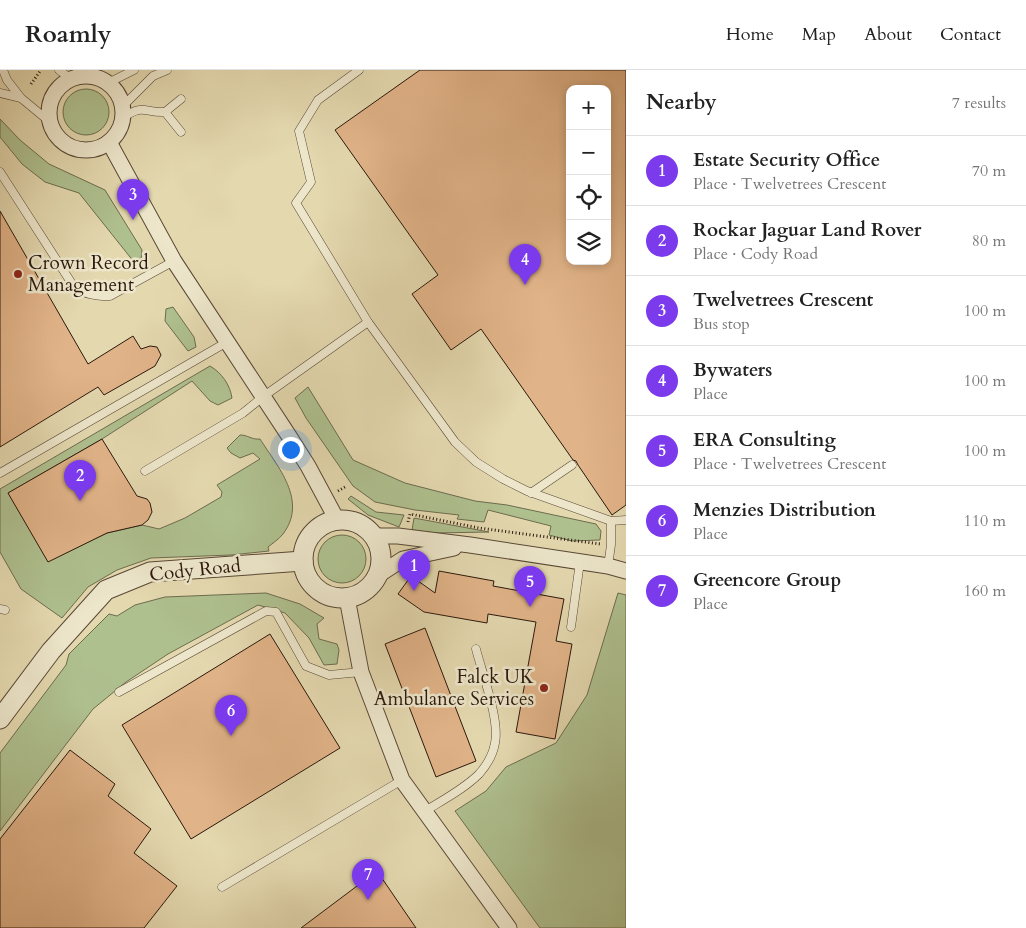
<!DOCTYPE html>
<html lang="en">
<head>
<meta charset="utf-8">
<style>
	body { margin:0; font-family:Cardo,serif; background:#f2f2f2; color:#222 }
	.controls { position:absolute; right:15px; top:15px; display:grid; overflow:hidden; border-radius:10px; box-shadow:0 2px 8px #0003 }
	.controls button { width:45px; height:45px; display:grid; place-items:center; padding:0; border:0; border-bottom:1px solid #e0e0e0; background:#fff; color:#222; font:25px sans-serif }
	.you { position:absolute; left:290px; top:379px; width:18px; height:18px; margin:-12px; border:4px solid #fff; border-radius:50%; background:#1a73e8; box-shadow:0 0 0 8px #1a73e833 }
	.badge { display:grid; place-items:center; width:32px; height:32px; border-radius:50%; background:#7c3aed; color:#fff; font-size:16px; font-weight:700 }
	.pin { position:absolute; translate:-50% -41px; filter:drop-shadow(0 1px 2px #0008) }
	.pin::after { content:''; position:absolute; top:26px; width:18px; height:15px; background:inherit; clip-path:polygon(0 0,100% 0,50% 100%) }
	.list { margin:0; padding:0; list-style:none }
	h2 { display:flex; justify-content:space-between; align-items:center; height:65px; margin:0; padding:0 20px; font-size:21px }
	h2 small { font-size:16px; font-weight:400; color:#767676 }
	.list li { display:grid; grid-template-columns:32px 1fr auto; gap:15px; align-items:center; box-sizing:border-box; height:70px; padding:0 20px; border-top:1px solid #e0e0e0 }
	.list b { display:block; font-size:19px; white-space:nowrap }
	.list p { margin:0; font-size:16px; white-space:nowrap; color:#767676 }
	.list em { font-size:16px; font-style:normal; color:#767676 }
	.icon { flex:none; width:28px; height:28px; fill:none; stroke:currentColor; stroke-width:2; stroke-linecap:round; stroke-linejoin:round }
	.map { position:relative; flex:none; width:626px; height:858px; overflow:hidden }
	header { display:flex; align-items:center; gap:30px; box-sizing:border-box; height:70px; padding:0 25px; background:#fff; border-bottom:1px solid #e0e0e0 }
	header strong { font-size:24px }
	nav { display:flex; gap:28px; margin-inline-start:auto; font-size:18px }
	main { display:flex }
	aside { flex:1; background:#fff }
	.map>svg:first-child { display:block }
	.green { fill:#afc08f; stroke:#6c6c4e }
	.building { fill:#e1b388; stroke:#2a180c; fill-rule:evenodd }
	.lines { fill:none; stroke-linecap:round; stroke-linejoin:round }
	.service-casing { stroke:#584835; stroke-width:9 }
	.minor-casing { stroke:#584835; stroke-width:17 }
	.tertiary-casing { stroke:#584835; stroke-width:21 }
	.path { stroke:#2a180c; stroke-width:3; stroke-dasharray:1 2.5; stroke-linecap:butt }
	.service { stroke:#ede6cb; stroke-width:8 }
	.minor { stroke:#ede6cb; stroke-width:15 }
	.tertiary { stroke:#ede6cb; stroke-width:19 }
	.poi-dot { fill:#8f2418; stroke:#ede6cb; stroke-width:2 }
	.labels { text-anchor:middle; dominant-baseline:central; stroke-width:5; stroke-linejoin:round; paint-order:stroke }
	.poi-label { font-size:19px; fill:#2a180c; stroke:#ede6cb; text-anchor:start }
	.street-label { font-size:19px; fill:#2a180c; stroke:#ede6cb }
</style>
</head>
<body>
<header>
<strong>Roamly</strong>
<nav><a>Home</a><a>Map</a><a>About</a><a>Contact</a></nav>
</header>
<main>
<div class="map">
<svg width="626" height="858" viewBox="0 0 626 858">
	<rect width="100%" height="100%" fill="#e4d8af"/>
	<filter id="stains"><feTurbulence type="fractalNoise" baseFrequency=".004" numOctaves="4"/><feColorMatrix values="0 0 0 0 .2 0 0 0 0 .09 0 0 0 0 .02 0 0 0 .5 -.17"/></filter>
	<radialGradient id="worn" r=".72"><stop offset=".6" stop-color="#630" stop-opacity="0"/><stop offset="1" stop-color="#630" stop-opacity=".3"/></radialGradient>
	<g class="green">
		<circle cx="86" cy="42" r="23"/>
		<path d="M0,49L20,70L49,94L105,120L142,180L141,190L134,192L79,123L45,112L22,94L0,67Z"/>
		<path d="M173,237L194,267L196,277L188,281L165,251L166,239Z"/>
		<path d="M210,296C222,303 230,315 232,328L218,335L210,331L192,311L102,369L8,423L48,491L107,463L142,455L159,459L185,448L221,427L222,422L217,415L260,389L253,383L240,388L231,383L227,378L240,365C248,365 252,370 260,369C278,397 308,431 283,464C279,469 273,473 268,477L269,481L231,485L151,488L117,500L88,517L62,548L21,519L0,482V419Z"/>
		<path d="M308,317L353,390L405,413L475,431L507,435L596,454L601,461L600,470L572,471L549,465L551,456L488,440L484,452L457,449L459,445L415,440L375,432L353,416L306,348L295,328Z"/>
		<path d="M351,426L376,442L404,445L399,457L368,445L348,429Z"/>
		<path d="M414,448L489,462L435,463L412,460Z"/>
		<circle cx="342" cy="489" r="24"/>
		<path d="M266,523L300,534L324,548L317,554L319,569L337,574L339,580L337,594L324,595L309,568L285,543L258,535L168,584L126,612L93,639L0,761V683L66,595L69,584L109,544L117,546L135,535L165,527Z"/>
		<path d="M618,523L626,525V858H540L455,741L486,721L506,697L556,673L587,625Z"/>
	</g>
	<g class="building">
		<path d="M420,0H626V435L612,445L578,395L576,391L573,390L481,259L451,280L412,224L438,205L335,60ZM570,19H607V191H570Z"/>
		<path d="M0,141L88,294L133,266L141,279L150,276L157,277L161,285L155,296L104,325L98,317L0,377Z"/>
		<path d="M102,369L137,426L147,429L150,433L152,442L148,450L142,455L107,463L48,492L8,423Z"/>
		<path d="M439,501L494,511L493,516L564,529L556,571L572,574L555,669L516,662L536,552L488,544L487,553L424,542L398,524L411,506L435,523Z"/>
		<path d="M425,558L476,691L436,707L385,574Z"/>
		<path d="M270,564L340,678L191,769L122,655Z"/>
		<path d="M70,680L115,714L108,726L151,759L134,783L177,816L144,858H0V769Z"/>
		<path d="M377,801L416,858H301Z"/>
	</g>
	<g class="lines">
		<defs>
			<g id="service">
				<path d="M3,0L7,10L21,28"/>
				<path d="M59,0L71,9"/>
				<path d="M359,0L318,30L299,61L311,112L296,133L368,252L455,372L476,392L503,409L527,421L611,451L626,450"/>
				<path d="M108,13L134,0"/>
				<path d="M0,23L21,28L50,52"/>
				<path d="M122,37L153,6L167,0"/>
				<path d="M165,42L181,29"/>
				<path d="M122,48C145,33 143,43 165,42L181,62"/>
				<path d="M0,102L74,217C86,224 95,227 110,226L174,191"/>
				<path d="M145,401L243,343L264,326L368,252"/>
				<path d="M0,403L227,272"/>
				<path d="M531,423L572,395"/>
				<path d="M608,496L611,475V451"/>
				<path d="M0,539L5,540"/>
				<path d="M571,557L580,492"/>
				<path d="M119,622L266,541L276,542L306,596L329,605L361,602"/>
				<path d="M425,741C443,730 464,719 479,704C487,695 493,685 495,673C500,650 482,603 476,579"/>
				<path d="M222,817L402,710"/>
			</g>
			<g id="minor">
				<circle cx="86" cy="43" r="37"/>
				<path d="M109,72L174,191L289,366L308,396L337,450"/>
				<path d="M375,466H398L470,475L608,496L626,501"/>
				<path d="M377,506L403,489L454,478"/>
				<path d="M347,528L361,602L402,710L509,858"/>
			</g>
			<g id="tertiary">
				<circle cx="342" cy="489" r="39"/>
				<path d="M0,649L51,581L106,520L150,502L303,491"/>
			</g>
		</defs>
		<use href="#service" class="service-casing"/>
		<use href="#minor" class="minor-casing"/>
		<use href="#tertiary" class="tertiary-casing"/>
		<g class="path">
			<path d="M31,14L41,0"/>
			<path d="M338,421L345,417"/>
			<path d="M408,452L410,444L479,458L600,474"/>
		</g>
		<use href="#service" class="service"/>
		<use href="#minor" class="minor"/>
		<use href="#tertiary" class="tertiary"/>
	</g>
	<g class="poi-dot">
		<circle cx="18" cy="204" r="5"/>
		<circle cx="544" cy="618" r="5"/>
	</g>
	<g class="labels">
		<g class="poi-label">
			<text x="28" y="193">Crown Record<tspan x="28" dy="22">Management</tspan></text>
			<text x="534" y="607" text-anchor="end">Falck UK<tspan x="534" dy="22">Ambulance Services</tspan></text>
		</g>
		<g class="street-label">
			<text transform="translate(195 500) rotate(-6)">Cody Road</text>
		</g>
	</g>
	<rect width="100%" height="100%" filter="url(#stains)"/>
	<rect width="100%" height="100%" fill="url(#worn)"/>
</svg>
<div class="controls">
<button>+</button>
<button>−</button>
<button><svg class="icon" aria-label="locate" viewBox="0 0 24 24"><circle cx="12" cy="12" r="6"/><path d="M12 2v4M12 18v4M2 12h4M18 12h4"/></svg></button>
<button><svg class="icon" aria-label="layers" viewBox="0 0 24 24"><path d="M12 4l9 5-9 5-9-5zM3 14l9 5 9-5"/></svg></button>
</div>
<div class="you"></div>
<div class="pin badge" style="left:414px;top:521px">1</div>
<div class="pin badge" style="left:80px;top:431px">2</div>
<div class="pin badge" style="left:133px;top:150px">3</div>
<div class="pin badge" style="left:525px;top:215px">4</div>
<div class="pin badge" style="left:530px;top:537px">5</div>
<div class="pin badge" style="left:231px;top:666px">6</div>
<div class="pin badge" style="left:368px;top:830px">7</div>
</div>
<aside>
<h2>Nearby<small>7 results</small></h2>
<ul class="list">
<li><span class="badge">1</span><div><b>Estate Security Office</b><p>Place · Twelvetrees Crescent</p></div><em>70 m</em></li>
<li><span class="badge">2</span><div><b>Rockar Jaguar Land Rover</b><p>Place · Cody Road</p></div><em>80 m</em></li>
<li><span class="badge">3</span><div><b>Twelvetrees Crescent</b><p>Bus stop</p></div><em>100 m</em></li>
<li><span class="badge">4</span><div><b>Bywaters</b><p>Place</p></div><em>100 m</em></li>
<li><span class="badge">5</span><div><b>ERA Consulting</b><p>Place · Twelvetrees Crescent</p></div><em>100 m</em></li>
<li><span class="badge">6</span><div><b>Menzies Distribution</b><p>Place</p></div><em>110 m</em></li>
<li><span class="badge">7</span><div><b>Greencore Group</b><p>Place</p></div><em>160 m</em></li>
</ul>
</aside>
</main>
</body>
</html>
